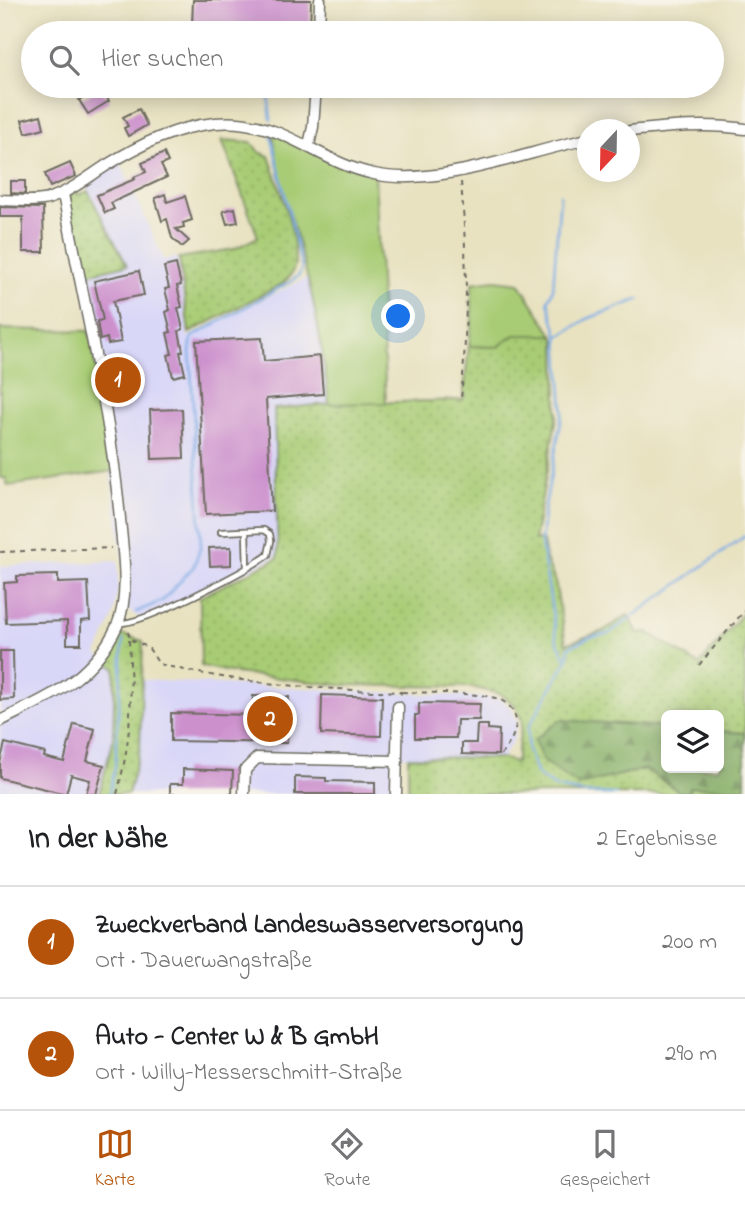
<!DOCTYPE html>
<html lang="de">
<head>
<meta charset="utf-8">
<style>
	body { margin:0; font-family:"Indie Flower",sans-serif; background:#f2f2f2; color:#202124 }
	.controls { position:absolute; right:21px; bottom:21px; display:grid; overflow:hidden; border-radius:10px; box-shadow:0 4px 18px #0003 }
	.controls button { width:63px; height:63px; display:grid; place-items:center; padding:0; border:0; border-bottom:2px solid #e0e0e0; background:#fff; color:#202124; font:35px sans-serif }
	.compass { position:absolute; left:577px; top:119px; width:63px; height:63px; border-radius:50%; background:#fff; box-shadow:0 4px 18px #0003; rotate:202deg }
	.you { position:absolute; left:399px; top:317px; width:24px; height:24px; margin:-18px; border:5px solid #fff; border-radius:50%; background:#1a73e8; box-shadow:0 0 0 10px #1a73e833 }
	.badge { display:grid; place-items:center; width:46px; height:46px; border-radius:50%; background:#b45309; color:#fff; font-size:23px; font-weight:700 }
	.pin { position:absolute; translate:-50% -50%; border:4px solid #fff; box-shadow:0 2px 7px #0006 }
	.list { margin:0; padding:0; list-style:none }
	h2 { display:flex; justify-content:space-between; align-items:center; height:91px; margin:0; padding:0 28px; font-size:30px }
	h2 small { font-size:23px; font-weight:400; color:#757577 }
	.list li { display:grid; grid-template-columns:46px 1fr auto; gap:21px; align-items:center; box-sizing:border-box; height:112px; padding:0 28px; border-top:2px solid #e0e0e0 }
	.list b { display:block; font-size:26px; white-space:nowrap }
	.list p { margin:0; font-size:23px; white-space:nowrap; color:#757577 }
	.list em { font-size:23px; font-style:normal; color:#757577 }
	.icon { flex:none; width:38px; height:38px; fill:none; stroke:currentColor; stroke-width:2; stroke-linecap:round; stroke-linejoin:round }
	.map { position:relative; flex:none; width:745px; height:794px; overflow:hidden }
	.search { position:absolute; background:#fff; box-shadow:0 4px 18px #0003; left:21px; right:21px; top:21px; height:77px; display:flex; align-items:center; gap:18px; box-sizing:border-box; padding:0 24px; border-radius:38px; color:#757577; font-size:26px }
	.sheet { height:315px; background:#fff }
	nav { display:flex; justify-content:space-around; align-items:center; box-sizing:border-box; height:98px; border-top:2px solid #e0e0e0; background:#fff; font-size:19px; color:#757577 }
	nav a { display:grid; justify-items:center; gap:4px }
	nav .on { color:#b45309 }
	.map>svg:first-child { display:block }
	.built { fill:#d9d7f8 }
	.grass { fill:url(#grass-dots); stroke:#6a7c50; stroke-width:2 }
	.forest { fill:url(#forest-firs); stroke:#586e48; stroke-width:2 }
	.garden { fill:#a8cc75; stroke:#6a7c50; stroke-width:2 }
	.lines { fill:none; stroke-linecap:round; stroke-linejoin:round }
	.stream { stroke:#7aabe5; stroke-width:2.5 }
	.building { fill:#cc90cd }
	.lane-casing { stroke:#6d6b60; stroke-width:8 }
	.street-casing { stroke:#6d6b60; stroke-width:13 }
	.path { stroke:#6d6b60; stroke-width:2; stroke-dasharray:5 5; stroke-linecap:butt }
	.lane { stroke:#fff; stroke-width:4.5 }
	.street { stroke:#fff; stroke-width:10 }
</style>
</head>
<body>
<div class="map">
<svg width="745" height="794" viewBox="0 0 745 794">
	<defs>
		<pattern id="grass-dots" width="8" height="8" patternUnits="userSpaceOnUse" patternTransform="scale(1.75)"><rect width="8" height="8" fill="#a8cc75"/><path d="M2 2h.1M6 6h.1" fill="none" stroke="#91af65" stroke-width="1.8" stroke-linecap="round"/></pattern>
		<pattern id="forest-firs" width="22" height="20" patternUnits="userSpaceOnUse" patternTransform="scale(1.75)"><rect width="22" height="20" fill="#86b066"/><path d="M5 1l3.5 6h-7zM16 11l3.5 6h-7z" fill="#6e8f54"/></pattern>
	</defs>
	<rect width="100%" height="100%" fill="#f7f3e8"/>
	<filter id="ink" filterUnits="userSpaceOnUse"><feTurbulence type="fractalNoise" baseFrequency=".0143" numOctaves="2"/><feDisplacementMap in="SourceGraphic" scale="14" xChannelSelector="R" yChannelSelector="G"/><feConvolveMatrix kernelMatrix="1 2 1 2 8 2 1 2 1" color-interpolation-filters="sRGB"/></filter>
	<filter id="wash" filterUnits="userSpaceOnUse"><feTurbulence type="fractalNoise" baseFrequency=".00686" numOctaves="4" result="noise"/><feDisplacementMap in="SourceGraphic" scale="28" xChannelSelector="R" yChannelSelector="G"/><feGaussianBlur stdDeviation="1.57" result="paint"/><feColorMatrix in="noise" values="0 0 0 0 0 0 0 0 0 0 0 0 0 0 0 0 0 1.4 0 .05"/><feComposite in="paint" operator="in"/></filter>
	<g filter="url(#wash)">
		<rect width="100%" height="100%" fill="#e8e2c1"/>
		<g class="built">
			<path d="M119,160L164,260L177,257L188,337L308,277L321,341L329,404L274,409L277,556L144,621L125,608L127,590L83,276L127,265L84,182Z"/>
			<path d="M118,561V588L113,617L97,654L115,668L113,740L99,794H0V722L11,716L0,713V566Z"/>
			<path d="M142,680L482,697L500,699L512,709L517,723L513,741L502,758L400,756L392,794H128L140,744Z"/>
		</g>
		<g class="grass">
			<path d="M222,140L251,142L259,152L269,156C278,183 296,232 295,260C295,269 290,278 282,284L189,333L179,258L234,249L258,237Z"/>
			<path d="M75,191L79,195L88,191L127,265L83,275L68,206L69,197Z"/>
			<path d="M515,335H553L556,341L557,415L534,540L543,541L546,559L555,581L566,644L603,631L628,615L638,633L648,632L699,665L745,611V733L719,731V715H666V727L560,720L578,785L645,769L683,794H408V757L502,758L516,763L522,721L516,706L501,694L471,687L339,685L235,673L201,666L200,597L278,558L274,409L329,404L463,400L469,346L497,347Z"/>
			<path d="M119,634L143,641L140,749L128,794H99L113,740L115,668L106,662Z"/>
			<path d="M690,786L745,789V794H688Z"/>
		</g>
		<path class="forest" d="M560,720L666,727V768H719V731L745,733V789L690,787L688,794H683L645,769L578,785L543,761L534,740Z"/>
		<g class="garden">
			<path d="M273,130L375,175L386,403L329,404C324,361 318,318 307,276C296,228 276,180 273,130Z"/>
			<path d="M495,280L519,283L553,335H515L497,347L469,346L472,320V283Z"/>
			<path d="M0,329L89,331L115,471L8,486L6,478H0Z"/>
		</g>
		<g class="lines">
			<g class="stream">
				<path d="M267,86L271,120"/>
				<path d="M560,195L553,289L548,301L558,337L563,411L544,511L541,542L557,641L567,660L528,728V750L537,775L557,788L585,793L616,794"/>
				<path d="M558,337L587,319L640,299"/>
				<path d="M136,612L162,601L194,566L201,546L190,351L192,337L290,282L299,275L302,268L271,135"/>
				<path d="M568,658L569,647L590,637L608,634L745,536"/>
				<path d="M109,794L115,768L123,640"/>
			</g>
		</g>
		<g id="blocks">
			<g class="building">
				<path d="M193,0H311L310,31L192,25Z"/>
				<path d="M100,87L109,101L88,114L79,100Z"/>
				<path d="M139,109L147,125L128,136L124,128L128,126L123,117Z"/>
				<path d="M41,115L44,128L26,133L22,120Z"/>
				<path d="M164,153L168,162L161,165L167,177L111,203L114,209L105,213L97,195L135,179L134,177L146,172L142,163Z"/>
				<path d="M70,163L76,176L50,187L45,174Z"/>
				<path d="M11,181H25V194L11,193Z"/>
				<path d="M165,194L167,202L185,196L192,220L183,223L184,227L176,229L189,241L182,247L172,238L167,219L162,221L155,198Z"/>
				<path d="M0,207L43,208L44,252H23V217H0Z"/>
				<path d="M235,208L238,222L227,224L223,211Z"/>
				<path d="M176,264L181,285L177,286L182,307L178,308L183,329L179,331L183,351L180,352L185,374L173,377L168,355L172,354L167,333L171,332L166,312L170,310L165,289L169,288L164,267Z"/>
				<path d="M139,271L144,295L113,301L121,342L108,344L107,338L100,340L97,321L103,320L94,281Z"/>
				<path d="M262,338L264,361L320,356L323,394L266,399L272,511L206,514L196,341Z"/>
				<path d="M125,366L130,390L112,394L107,370Z"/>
				<path d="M182,409L184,458L152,459L150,410Z"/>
				<path d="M231,547V565L210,566L209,548Z"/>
				<path d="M58,575V583L88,582L90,620L81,621V644H67V621L6,623L4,583L17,582V576Z"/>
				<path d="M0,651H13L14,699L0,700Z"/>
				<path d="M322,695L382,697L381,736L321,734Z"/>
				<path d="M253,696L289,697L287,743L171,741V713L252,715Z"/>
				<path d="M419,703L480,704L479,720H457L456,738H415V715H419Z"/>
				<path d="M74,724L95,729L87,761L104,765L96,794H86L90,780L71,775L66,794L0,778V763L5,743L45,753L44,757L64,762Z"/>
				<path d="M477,725H488V729L499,730L498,755L462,754V743H476Z"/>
				<path d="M183,769L233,771L232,794H170V784H183Z"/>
				<path d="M295,777L326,778V781L375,782V794H295Z"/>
			</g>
		</g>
	</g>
	<g filter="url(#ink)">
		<use href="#blocks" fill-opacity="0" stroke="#6d6b60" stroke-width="2"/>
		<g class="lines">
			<defs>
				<g id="lane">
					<path d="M246,531L247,568"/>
					<path d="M119,623C143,625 246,571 268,555L271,541L270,534L264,530L221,532"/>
				</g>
				<g id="street">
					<path d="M319,33L320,0"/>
					<path d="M630,131C668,127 707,123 745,129"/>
					<path d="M309,145L313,127L316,86"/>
					<path d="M0,200C15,200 33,203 48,199C70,192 88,177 107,165C141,144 176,127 215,123C282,117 316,162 374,174C436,188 525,152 588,139"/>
					<path d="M0,721C50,696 92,680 117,626C129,598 124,560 121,530C112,417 84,305 63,194"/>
					<path d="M244,794L245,770L257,758L397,761"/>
					<path d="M396,794L398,707"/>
				</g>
			</defs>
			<use href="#lane" class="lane-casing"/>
			<use href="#street" class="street-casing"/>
			<g class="path">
				<path d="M461,182C467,254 468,326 461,399"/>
				<path d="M0,552L111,548"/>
				<path d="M131,640L148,647L159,664C238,684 320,689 401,692L400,699"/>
				<path d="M699,665L745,610"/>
				<path d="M402,692C423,693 485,692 501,700C527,715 514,739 500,756"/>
				<path d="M117,794C132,737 132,699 129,641L131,640L126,628"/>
			</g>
			<use href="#lane" class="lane"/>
			<use href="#street" class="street"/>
		</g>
	</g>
</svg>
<div class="controls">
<button><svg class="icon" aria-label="layers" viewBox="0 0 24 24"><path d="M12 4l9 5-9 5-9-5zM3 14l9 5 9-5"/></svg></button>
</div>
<svg class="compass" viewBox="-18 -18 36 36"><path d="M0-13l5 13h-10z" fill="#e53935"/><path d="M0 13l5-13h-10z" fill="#757577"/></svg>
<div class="you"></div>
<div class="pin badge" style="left:118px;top:380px">1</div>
<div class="pin badge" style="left:270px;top:719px">2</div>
<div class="search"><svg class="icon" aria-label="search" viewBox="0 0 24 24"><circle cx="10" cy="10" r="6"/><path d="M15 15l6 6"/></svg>Hier suchen</div>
</div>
<section class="sheet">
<h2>In der Nähe<small>2 Ergebnisse</small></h2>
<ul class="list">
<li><span class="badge">1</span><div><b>Zweckverband Landeswasserversorgung</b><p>Ort · Dauerwangstraße</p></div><em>200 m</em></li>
<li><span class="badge">2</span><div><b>Auto - Center W &amp; B GmbH</b><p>Ort · Willy-Messerschmitt-Straße</p></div><em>290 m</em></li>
</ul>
</section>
<nav>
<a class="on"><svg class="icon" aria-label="map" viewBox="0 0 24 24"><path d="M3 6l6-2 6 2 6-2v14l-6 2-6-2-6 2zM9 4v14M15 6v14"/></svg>Karte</a>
<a><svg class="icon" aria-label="directions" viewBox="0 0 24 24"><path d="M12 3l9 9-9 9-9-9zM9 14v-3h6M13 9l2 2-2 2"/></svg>Route</a>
<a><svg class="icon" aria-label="saved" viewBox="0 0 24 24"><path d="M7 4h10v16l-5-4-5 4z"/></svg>Gespeichert</a>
</nav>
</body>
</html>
